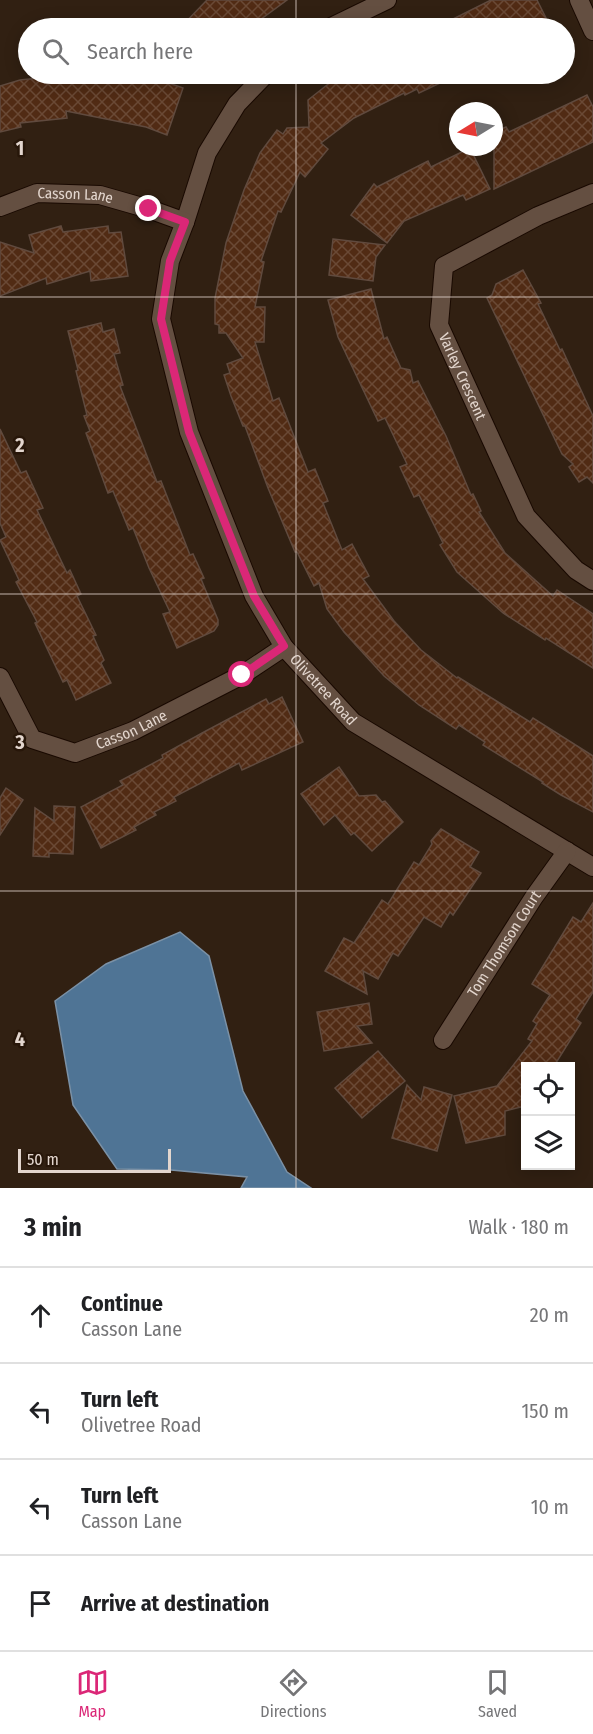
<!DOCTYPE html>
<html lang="en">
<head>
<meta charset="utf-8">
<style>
	body { margin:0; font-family:"Fira Sans Condensed",sans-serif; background:#f6f6f6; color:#202124 }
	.controls { position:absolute; right:18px; bottom:18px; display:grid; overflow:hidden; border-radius:0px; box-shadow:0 3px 15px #0003 }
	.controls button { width:54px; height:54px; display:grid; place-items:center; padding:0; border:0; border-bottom:2px solid #e0e0e0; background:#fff; color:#202124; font:30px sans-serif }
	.compass { position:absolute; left:449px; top:102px; width:54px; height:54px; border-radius:50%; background:#fff; box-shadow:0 3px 15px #0003; rotate:260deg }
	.scale { position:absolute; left:18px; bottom:15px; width:153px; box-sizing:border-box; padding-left:6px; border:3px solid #e3d6ce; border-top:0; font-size:16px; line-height:21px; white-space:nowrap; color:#e3d6ce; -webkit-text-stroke:4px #271609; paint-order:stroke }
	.stop { position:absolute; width:18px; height:18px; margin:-14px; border:4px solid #db2777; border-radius:50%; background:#fff }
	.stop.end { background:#db2777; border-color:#fff; box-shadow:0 2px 6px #0008 }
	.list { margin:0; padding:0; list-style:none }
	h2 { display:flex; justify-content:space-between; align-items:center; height:78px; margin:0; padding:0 24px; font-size:26px }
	h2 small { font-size:20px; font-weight:400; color:#757577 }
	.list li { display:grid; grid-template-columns:39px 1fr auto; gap:18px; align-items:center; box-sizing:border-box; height:96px; padding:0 24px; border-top:2px solid #e0e0e0 }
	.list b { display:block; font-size:22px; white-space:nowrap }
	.list p { margin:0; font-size:20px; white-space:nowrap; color:#757577 }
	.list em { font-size:20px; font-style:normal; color:#757577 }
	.icon { flex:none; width:33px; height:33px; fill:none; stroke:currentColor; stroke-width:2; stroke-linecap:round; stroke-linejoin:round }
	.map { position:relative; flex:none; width:593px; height:1188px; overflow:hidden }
	.search { position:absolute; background:#fff; box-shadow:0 3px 15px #0003; left:18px; right:18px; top:18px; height:66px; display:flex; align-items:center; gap:15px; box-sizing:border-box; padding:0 21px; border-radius:33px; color:#757577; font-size:22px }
	.sheet { height:462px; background:#fff }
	nav { display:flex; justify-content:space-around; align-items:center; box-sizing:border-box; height:84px; border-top:2px solid #e0e0e0; background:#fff; font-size:16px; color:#757577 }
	nav a { display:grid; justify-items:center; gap:3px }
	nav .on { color:#db2777 }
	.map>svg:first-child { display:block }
	.water { fill:#4f7495; stroke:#7b91a6; stroke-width:1.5 }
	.building { fill:url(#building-cross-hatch); stroke:#604a3e; stroke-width:1.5 }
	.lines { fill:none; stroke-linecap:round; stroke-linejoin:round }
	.minor-casing { stroke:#190901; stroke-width:20 }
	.minor { stroke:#644f41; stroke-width:18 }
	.route { stroke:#db2777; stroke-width:8 }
	.grid { fill:none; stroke:#e3d6ce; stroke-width:1.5; stroke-opacity:0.55 }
	.labels { text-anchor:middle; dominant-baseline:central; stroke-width:5; stroke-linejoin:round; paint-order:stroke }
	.street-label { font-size:15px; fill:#e3d6ce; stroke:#271609 }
	.grid-label { font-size:20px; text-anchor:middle; font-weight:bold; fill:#e3d6ce; stroke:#271609; stroke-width:5; stroke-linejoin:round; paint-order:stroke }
</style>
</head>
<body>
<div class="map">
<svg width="593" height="1188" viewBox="0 0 593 1188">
	<defs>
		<pattern id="building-cross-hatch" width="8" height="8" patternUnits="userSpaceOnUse" patternTransform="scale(1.5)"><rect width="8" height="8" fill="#512b14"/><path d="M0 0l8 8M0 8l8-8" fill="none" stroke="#6a4935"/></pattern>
	</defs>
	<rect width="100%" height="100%" fill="#312012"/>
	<path class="water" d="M180,932L209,956L243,1091L287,1172L311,1188H241L247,1177L171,1170L117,1169L73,1105L55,1001L106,964Z"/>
	<g class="building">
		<path d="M207,0H287L249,28H180Z"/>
		<path d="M491,0H537L551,28H435Z"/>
		<path d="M76,74H99L147,83L149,76L183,88L167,135L146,127L66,111L67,118L20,123L21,127L0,132V86L20,80Z"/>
		<path d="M341,74H459L419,93L417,89L405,95L404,93L354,118L321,143L328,149L305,177L300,172L281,212L278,211L261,261L264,262L255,307H265L264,342H255L273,401L279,398L308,472L315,469L328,501L323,503L342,550L352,544L369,576L363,579L394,621L421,650L457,678L458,677L530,722L533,718L593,756V812L561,795L542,783L543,782L483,745L485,742L459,725L456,729L419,705L384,676L344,632L327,609L319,583L314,586L297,552H295L268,488L245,426H243L231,396L224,375L230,373L227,364L243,358L226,333H219V325L215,324V298L226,243L244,190L260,153L277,130L283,134L287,128L309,127L308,100Z"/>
		<path d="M587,95L593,107V142L494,189V132L506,127L509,132Z"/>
		<path d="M470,148L490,189L466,200L463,195L404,221L387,243L351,215L374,184L377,187L428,161L431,167Z"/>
		<path d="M61,226L63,232L108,226L109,233L121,232L128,276L91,281L90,271L47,284L46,278L0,296V242L34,253L29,235Z"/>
		<path d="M333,239L385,245L376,257L373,281L329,275Z"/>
		<path d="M523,270L541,303L538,304L560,350L562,349L593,416V483L587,477L579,482L569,467L573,464L562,454L487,298L492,295L496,284Z"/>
		<path d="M371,289L384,339L387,337L401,368L410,370L413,383L418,381L446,436L471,495L473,494L481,511L479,512L505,553L553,596L557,590L593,614V668L546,638L545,640L503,613L457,572L440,545L443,543L419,495L414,497L400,467L407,464L385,418L378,421L338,337L328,300Z"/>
		<path d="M101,323L103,332L114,329L120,353L114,354L123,385L120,386L157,482L161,481L190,555L193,554L204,578L201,579L218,620V625L214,631L177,648L163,614L170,612L149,568L133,528L129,530L113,491L108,493L86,433L90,431L84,416L87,415L76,371L78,370L68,331Z"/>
		<path d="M0,429L21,473L26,471L43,508L37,510L67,573L70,570L81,594L77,596L96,635L93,636L104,660L101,663L111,683L76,700L67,680L63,682L35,623L37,622L16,582L19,580L0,540L6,537L0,523Z"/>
		<path d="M282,697L303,742L242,770L239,763L174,797L176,801L154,812L156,815L134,827L136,830L101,848L81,807L123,785L120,781L163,758L162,755L204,732L266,699L269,704Z"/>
		<path d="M339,767L359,796L376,795L382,802L385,801L403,822L372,851L354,833L351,835L335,815L324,825L301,794Z"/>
		<path d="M6,788L23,800L0,835V798Z"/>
		<path d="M54,806L75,807L73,854L49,853V857L33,856L35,808L54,821Z"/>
		<path d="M441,829L479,852L470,867L481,873L453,915L450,912L441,927L424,917L398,956L393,953L378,979L363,971L367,994L325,971L344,938L354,943L382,900L388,904L414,862L419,865L432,844L431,841Z"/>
		<path d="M593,903V992L576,1019L581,1023L554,1066H525V1106L505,1111V1135L466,1143L454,1096L497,1086L532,1041L528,1039L537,1024L533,1021L550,995L532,984L573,917L581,922Z"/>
		<path d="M369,1003L372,1024L357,1026L372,1043L324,1051L317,1012Z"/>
		<path d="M378,1051L405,1081L362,1118L335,1088Z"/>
		<path d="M407,1085L421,1100L424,1087L452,1095L437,1151L392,1138Z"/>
	</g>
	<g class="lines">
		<defs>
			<g id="minor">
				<path d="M579,0L593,31"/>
				<path d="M329,28L387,0"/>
				<path id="s1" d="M266,74L237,104L207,153L185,222L170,261L161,319L189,432L254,596L284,647L353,722L593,867"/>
				<path id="s2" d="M593,193L538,216L444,266L439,325L526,516L576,570L593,581"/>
				<path id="s3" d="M0,207L37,193L100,195L149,209L185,222"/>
				<path id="s4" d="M0,677L32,739L75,753L133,731L242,675L284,647"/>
				<path id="s5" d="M443,1040L534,897L567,851"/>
			</g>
		</defs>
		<use href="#minor" class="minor-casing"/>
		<use href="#minor" class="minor"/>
	</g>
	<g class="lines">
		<path class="route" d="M149,209L185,222L170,261L161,319L189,432L254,596L284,646L242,675"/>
	</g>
	<path class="grid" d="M296,0V28M296,74V1188M0,297H593M0,594H593M0,891H593"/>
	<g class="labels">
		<g class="street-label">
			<text stroke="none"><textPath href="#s3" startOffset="78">Casson Lane</textPath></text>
			<text stroke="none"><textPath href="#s2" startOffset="282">Varley Crescent</textPath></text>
			<text stroke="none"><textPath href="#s1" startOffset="682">Olivetree Road</textPath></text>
			<text stroke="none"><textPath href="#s4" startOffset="176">Casson Lane</textPath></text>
			<text stroke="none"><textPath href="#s5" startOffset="114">Tom Thomson Court</textPath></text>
		</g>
	</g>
	<g class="grid-label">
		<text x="20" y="155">1</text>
		<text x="20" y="452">2</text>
		<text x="20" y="749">3</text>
		<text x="20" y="1046">4</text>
	</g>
</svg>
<div class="controls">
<button><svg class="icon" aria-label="locate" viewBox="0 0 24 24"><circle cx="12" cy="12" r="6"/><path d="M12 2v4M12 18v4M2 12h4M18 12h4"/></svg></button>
<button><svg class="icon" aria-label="layers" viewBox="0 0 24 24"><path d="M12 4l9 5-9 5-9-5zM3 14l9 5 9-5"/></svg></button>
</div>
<svg class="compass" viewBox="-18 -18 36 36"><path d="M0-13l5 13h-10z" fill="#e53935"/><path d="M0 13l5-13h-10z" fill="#757577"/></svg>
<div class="scale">50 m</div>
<div class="stop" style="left:242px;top:675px"></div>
<div class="stop end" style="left:149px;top:209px"></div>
<div class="search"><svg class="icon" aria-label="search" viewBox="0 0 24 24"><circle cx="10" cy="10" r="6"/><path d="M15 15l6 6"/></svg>Search here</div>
</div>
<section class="sheet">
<h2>3 min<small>Walk · 180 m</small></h2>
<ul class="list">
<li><svg class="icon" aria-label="ahead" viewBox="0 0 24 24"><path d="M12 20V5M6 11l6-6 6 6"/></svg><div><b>Continue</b><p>Casson Lane</p></div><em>20 m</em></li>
<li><svg class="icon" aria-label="left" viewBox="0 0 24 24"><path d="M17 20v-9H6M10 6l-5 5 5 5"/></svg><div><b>Turn left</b><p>Olivetree Road</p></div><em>150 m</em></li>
<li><svg class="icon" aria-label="left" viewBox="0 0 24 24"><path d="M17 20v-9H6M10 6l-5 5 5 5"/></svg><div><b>Turn left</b><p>Casson Lane</p></div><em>10 m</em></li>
<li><svg class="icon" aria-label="arrive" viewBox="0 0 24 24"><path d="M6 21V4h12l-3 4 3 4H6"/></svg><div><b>Arrive at destination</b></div></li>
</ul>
</section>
<nav>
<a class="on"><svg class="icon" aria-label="map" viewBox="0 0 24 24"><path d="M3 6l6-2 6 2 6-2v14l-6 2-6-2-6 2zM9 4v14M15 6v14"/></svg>Map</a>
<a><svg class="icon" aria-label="directions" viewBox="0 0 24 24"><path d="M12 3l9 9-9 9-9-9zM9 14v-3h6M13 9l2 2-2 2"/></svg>Directions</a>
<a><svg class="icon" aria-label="saved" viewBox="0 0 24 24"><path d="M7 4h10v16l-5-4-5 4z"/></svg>Saved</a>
</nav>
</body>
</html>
